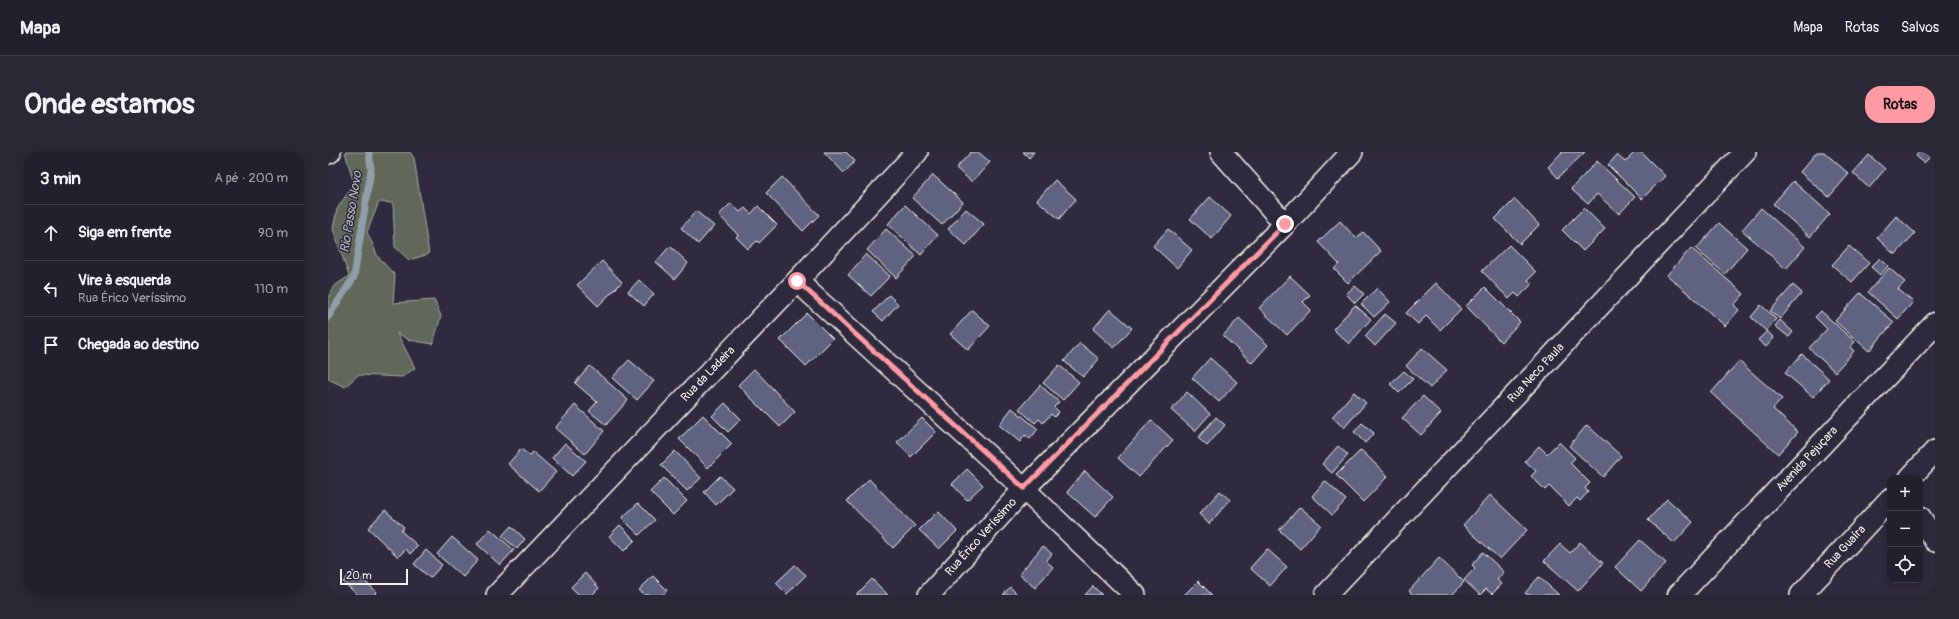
<!DOCTYPE html>
<html lang="pt">
<head>
<meta charset="utf-8">
<style>
	body { margin:0; font-family:Pangolin,sans-serif; background:#2b2836; color:#f1f3f6 }
	.controls { position:absolute; right:12px; bottom:12px; display:grid; overflow:hidden; border-radius:8px; box-shadow:0 2px 10px #0003 }
	.controls button { width:36px; height:36px; display:grid; place-items:center; padding:0; border:0; border-bottom:1px solid #403e4a; background:#23202e; color:#f1f3f6; font:20px sans-serif }
	.scale { position:absolute; left:12px; bottom:10px; width:68px; box-sizing:border-box; padding-left:4px; border:2px solid #f4f1e8; border-top:0; font-size:11px; line-height:14px; white-space:nowrap; color:#f4f1e8; -webkit-text-stroke:3px #2f2a3d; paint-order:stroke }
	.stop { position:absolute; width:12px; height:12px; margin:-9px; border:3px solid #ff9aa2; border-radius:50%; background:#fff }
	.stop.end { background:#ff9aa2; border-color:#fff; box-shadow:0 1px 4px #0008 }
	.list { margin:0; padding:0; list-style:none }
	h2 { display:flex; justify-content:space-between; align-items:center; height:52px; margin:0; padding:0 16px; font-size:17px }
	h2 small { font-size:13px; font-weight:400; color:#a3a3aa }
	.list li { display:grid; grid-template-columns:26px 1fr auto; gap:12px; align-items:center; box-sizing:border-box; height:56px; padding:0 16px; border-top:1px solid #403e4a }
	.list b { display:block; font-size:15px; white-space:nowrap }
	.list p { margin:0; font-size:13px; white-space:nowrap; color:#a3a3aa }
	.list em { font-size:13px; font-style:normal; color:#a3a3aa }
	.icon { flex:none; width:22px; height:22px; fill:none; stroke:currentColor; stroke-width:2; stroke-linecap:round; stroke-linejoin:round }
	.map { position:relative; flex:none; width:1607px; height:443px; overflow:hidden; border-radius:16px }
	header { display:flex; align-items:center; gap:24px; box-sizing:border-box; height:56px; padding:0 20px; background:#23202e; border-bottom:1px solid #403e4a }
	header strong { font-size:19px }
	nav { display:flex; gap:22px; margin-inline-start:auto; font-size:14px }
	.intro { display:flex; align-items:center; justify-content:space-between; box-sizing:border-box; height:96px; padding:0 24px }
	h1 { margin:0; font-size:28px }
	.button { padding:10px 18px; border-radius:16px; background:#ff9aa2; color:#111; font-size:14px; font-weight:700 }
	main { display:flex; gap:24px; padding:0 24px }
	aside { flex:1; background:#23202e; border-radius:16px; box-shadow:0 2px 10px #0003 }
	.map>svg:first-child { display:block }
	.green { fill:#61675a; stroke:#aaaca1 }
	.lines { fill:none; stroke-linecap:round; stroke-linejoin:round }
	.stream { stroke:#929ea7; stroke-width:7 }
	.building { fill:#5f6380; stroke:#f4f1e8 }
	.street-casing { stroke:#f4f1e8; stroke-width:24 }
	.secondary-casing { stroke:#f4f1e8; stroke-width:25 }
	.street { stroke:#2f2a3d; stroke-width:21 }
	.secondary { stroke:#2f2a3d; stroke-width:22 }
	.route { stroke:#ff9aa2; stroke-width:5 }
	.labels { text-anchor:middle; dominant-baseline:central; stroke-width:3; stroke-linejoin:round; paint-order:stroke }
	.street-label { font-size:12px; fill:#f4f1e8; stroke:#2f2a3d }
	.water-label { font-size:13px; font-style:italic; fill:#b2babc; stroke:#2f2a3d }
</style>
</head>
<body>
<header>
<strong>Mapa</strong>
<nav><a>Mapa</a><a>Rotas</a><a>Salvos</a></nav>
</header>
<div class="intro"><h1>Onde estamos</h1><a class="button">Rotas</a></div>
<main>
<aside>
<h2>3 min<small>A pé · 200 m</small></h2>
<ul class="list">
<li><svg class="icon" aria-label="ahead" viewBox="0 0 24 24"><path d="M12 20V5M6 11l6-6 6 6"/></svg><div><b>Siga em frente</b></div><em>90 m</em></li>
<li><svg class="icon" aria-label="left" viewBox="0 0 24 24"><path d="M17 20v-9H6M10 6l-5 5 5 5"/></svg><div><b>Vire à esquerda</b><p>Rua Érico Veríssimo</p></div><em>110 m</em></li>
<li><svg class="icon" aria-label="arrive" viewBox="0 0 24 24"><path d="M6 21V4h12l-3 4 3 4H6"/></svg><div><b>Chegada ao destino</b></div></li>
</ul>
</aside>
<div class="map">
<svg width="1607" height="443" viewBox="0 0 1607 443">
	<rect width="100%" height="100%" fill="#2f2a3d"/>
	<filter id="ink" filterUnits="userSpaceOnUse"><feTurbulence type="fractalNoise" baseFrequency=".025" numOctaves="2"/><feDisplacementMap in="SourceGraphic" scale="8" xChannelSelector="R" yChannelSelector="G"/><feConvolveMatrix kernelMatrix="1 2 1 2 8 2 1 2 1" color-interpolation-filters="sRGB"/></filter>
	<g filter="url(#ink)">
		<path class="green" d="M17,0H82L86,6L101,102L81,108L67,95L65,51L51,50L39,80L50,105L67,123L65,151L106,148L113,164L105,192L81,188L69,181L87,216L74,225L30,223L17,235L0,227V146L5,135L21,124L5,77L9,57L26,32Z"/>
		<g class="lines">
			<path class="stream" d="M0,165L26,125L43,17L41,0"/>
		</g>
		<g class="building">
			<path d="M496,0H518L527,9L516,21Z"/>
			<path d="M643,0H650L662,10L644,30L628,16Z"/>
			<path d="M695,0H706L701,6Z"/>
			<path d="M1234,0H1257L1230,26L1220,15Z"/>
			<path d="M1307,0H1313L1337,24L1314,47L1280,13L1289,3L1297,10Z"/>
			<path d="M1489,0H1496L1521,22L1501,45L1472,20Z"/>
			<path d="M1591,0H1607L1596,11L1588,4Z"/>
			<path d="M1541,3L1557,17L1541,36L1525,21Z"/>
			<path d="M1269,9L1307,45L1291,62L1269,42L1260,52L1243,37Z"/>
			<path d="M605,23L635,50L614,73L584,46Z"/>
			<path d="M454,25L491,63L475,79L438,41Z"/>
			<path d="M727,28L748,47L731,67L709,48Z"/>
			<path d="M1465,29L1502,62L1482,85L1445,52Z"/>
			<path d="M882,45L903,64L884,87L862,67Z"/>
			<path d="M1187,47L1211,73L1192,92L1167,67Z"/>
			<path d="M403,51L412,60L417,56L423,62L430,54L449,73L431,91L429,89L420,97L408,85L410,83L391,63Z"/>
			<path d="M577,53L610,83L593,103L560,72Z"/>
			<path d="M1256,56L1277,77L1255,99L1234,78Z"/>
			<path d="M1433,56L1477,95L1458,117L1414,78Z"/>
			<path d="M638,57L656,72L638,93L620,77Z"/>
			<path d="M368,59L386,74L370,92L353,76Z"/>
			<path d="M1568,64L1587,81L1567,103L1549,86Z"/>
			<path d="M1012,69L1028,86L1035,80L1053,99L1020,131L1006,117L1011,112L990,90Z"/>
			<path d="M1391,71L1419,96L1397,122L1368,97Z"/>
			<path d="M558,77L588,104L568,126L539,98Z"/>
			<path d="M840,77L864,98L849,116L825,94Z"/>
			<path d="M1181,93L1208,120L1200,128L1204,132L1191,145L1187,141L1181,147L1154,119Z"/>
			<path d="M342,94L360,111L347,127L328,110Z"/>
			<path d="M1521,94L1541,111L1524,130L1504,113Z"/>
			<path d="M1363,96L1416,142L1406,153L1411,158L1397,174L1339,123Z"/>
			<path d="M538,102L562,124L543,144L520,123Z"/>
			<path d="M1552,106L1560,114L1552,123L1543,115Z"/>
			<path d="M274,109L294,130L270,154L249,133Z"/>
			<path d="M1561,116L1577,130L1570,137L1585,150L1570,167L1540,140Z"/>
			<path d="M962,124L982,143L975,150L983,158L959,183L931,156Z"/>
			<path d="M311,128L326,142L316,154L300,140Z"/>
			<path d="M1108,131L1133,157L1112,178L1098,164L1090,172L1078,161Z"/>
			<path d="M1465,133L1474,141L1452,167L1442,159Z"/>
			<path d="M1027,134L1036,142L1027,151L1018,142Z"/>
			<path d="M1157,135L1192,170L1173,190L1138,154Z"/>
			<path d="M1049,136L1062,150L1046,165L1033,152Z"/>
			<path d="M1532,141L1566,170L1541,199L1507,169Z"/>
			<path d="M561,143L570,152L555,169L545,160Z"/>
			<path d="M1027,153L1043,167L1021,192L1005,177Z"/>
			<path d="M1433,153L1448,167L1438,179L1423,165Z"/>
			<path d="M782,157L804,176L786,196L765,177Z"/>
			<path d="M644,158L662,174L640,198L622,182Z"/>
			<path d="M1493,159L1527,190L1522,195L1526,199L1507,220L1481,196L1499,177L1487,165Z"/>
			<path d="M479,161L505,187L478,214L452,188Z"/>
			<path d="M1057,162L1068,171L1047,194L1037,184Z"/>
			<path d="M911,166L940,193L924,211L895,184Z"/>
			<path d="M1452,168L1465,180L1461,185L1447,174Z"/>
			<path d="M1439,179L1446,186L1438,195L1430,188Z"/>
			<path d="M752,191L771,207L755,225L736,209Z"/>
			<path d="M1094,196L1119,218L1102,236L1078,214Z"/>
			<path d="M1474,202L1501,227L1485,245L1457,221Z"/>
			<path d="M882,206L909,230L891,250L864,226Z"/>
			<path d="M301,208L326,229L309,248L284,226Z"/>
			<path d="M1411,209L1454,247L1445,257L1470,280L1450,302L1383,241Z"/>
			<path d="M731,213L751,230L735,248L715,231Z"/>
			<path d="M262,214L300,248L278,273L261,259L269,250L247,231Z"/>
			<path d="M426,217L467,260L452,275L410,233Z"/>
			<path d="M1076,219L1085,227L1071,241L1062,232Z"/>
			<path d="M712,233L731,250L726,255L731,260L726,265L723,262L715,271L711,267L707,271L691,257Z"/>
			<path d="M859,240L882,262L867,279L843,258Z"/>
			<path d="M1026,240L1038,251L1016,276L1004,265Z"/>
			<path d="M1095,244L1113,261L1093,283L1074,266Z"/>
			<path d="M397,251L413,267L400,280L384,264Z"/>
			<path d="M247,253L276,279L257,302L227,276Z"/>
			<path d="M684,256L710,277L702,287L697,283L692,290L671,273Z"/>
			<path d="M375,263L404,292L380,316L351,287Z"/>
			<path d="M888,265L897,273L879,294L870,286Z"/>
			<path d="M594,266L608,280L583,305L569,290Z"/>
			<path d="M823,268L845,288L811,325L790,306Z"/>
			<path d="M1034,271L1046,281L1037,291L1026,280Z"/>
			<path d="M1259,273L1293,304L1275,325L1241,294Z"/>
			<path d="M1231,290L1247,306L1242,311L1262,331L1257,336L1260,340L1252,349L1249,346L1241,354L1221,334L1217,338L1203,324L1208,319L1197,309L1211,294L1219,302Z"/>
			<path d="M237,291L258,309L244,324L224,306Z"/>
			<path d="M1010,294L1020,303L1004,321L994,312Z"/>
			<path d="M193,297L202,304L205,300L228,320L211,339L180,312Z"/>
			<path d="M1033,298L1060,324L1035,350L1008,323Z"/>
			<path d="M347,299L373,326L359,339L333,313Z"/>
			<path d="M639,317L655,333L639,348L624,332Z"/>
			<path d="M757,319L785,345L767,365L739,340Z"/>
			<path d="M392,324L405,336L388,353L376,340Z"/>
			<path d="M336,326L359,349L345,363L322,340Z"/>
			<path d="M541,327L587,374L565,396L519,349Z"/>
			<path d="M997,329L1018,348L1004,363L984,344Z"/>
			<path d="M892,339L902,348L881,372L871,362Z"/>
			<path d="M1162,343L1199,378L1172,407L1135,373Z"/>
			<path d="M1339,347L1365,370L1346,391L1320,368Z"/>
			<path d="M310,351L327,368L311,383L294,366Z"/>
			<path d="M972,355L993,373L972,397L951,378Z"/>
			<path d="M57,358L76,375L73,379L90,394L82,402L78,397L70,405L40,376Z"/>
			<path d="M610,359L629,379L611,397L591,378Z"/>
			<path d="M292,373L307,388L296,399L281,384Z"/>
			<path d="M183,374L197,387L189,397L174,384Z"/>
			<path d="M162,377L186,398L172,413L149,392Z"/>
			<path d="M124,385L150,408L135,425L109,402Z"/>
			<path d="M1312,388L1338,411L1313,439L1287,415Z"/>
			<path d="M1252,390L1275,411L1250,439L1216,409L1232,392L1242,401Z"/>
			<path d="M715,394L724,402L718,409L725,415L707,436L691,422Z"/>
			<path d="M939,397L959,415L942,434L922,416Z"/>
			<path d="M98,398L114,413L102,426L86,412Z"/>
			<path d="M1155,400L1176,420L1169,428L1174,432L1164,442L1158,437L1152,443L1136,428L1147,416L1144,413Z"/>
			<path d="M1111,406L1136,430L1124,443H1085L1081,439Z"/>
			<path d="M467,413L478,423L459,442L448,431Z"/>
			<path d="M25,419L49,440L46,443H30L15,430Z"/>
			<path d="M257,421L271,436L264,443H251L243,435Z"/>
			<path d="M325,424L339,438L335,443H317L311,438Z"/>
			<path d="M1211,425L1231,443H1200L1197,441Z"/>
			<path d="M544,427L560,443H528Z"/>
			<path d="M870,429L884,443H856Z"/>
			<path d="M765,434L774,443H757Z"/>
			<path d="M682,435L690,443H675Z"/>
		</g>
		<g class="lines">
			<defs>
				<g id="street">
					<path d="M893,0L957,72"/>
					<path d="M0,1L2,0"/>
					<path d="M469,129L696,337L807,443"/>
					<path d="M1582,326L1607,299"/>
					<path d="M1592,365L1607,389"/>
					<path d="M169,443L469,129L589,0"/>
					<path d="M601,443L696,337L957,72L1024,0"/>
					<path d="M998,443L1417,0"/>
					<path d="M1473,443L1562,347"/>
				</g>
				<path id="secondary" d="M1351,443L1607,172"/>
			</defs>
			<use href="#street" class="street-casing"/>
			<use href="#secondary" class="secondary-casing"/>
			<use href="#street" class="street"/>
			<use href="#secondary" class="secondary"/>
		</g>
	</g>
	<g class="lines" filter="url(#ink)">
		<path class="route" d="M469,129L696,336L957,72"/>
	</g>
	<g class="labels">
		<g class="street-label">
			<text transform="translate(1208 221) rotate(-47)">Rua Neco Paula</text>
			<text transform="translate(380 222) rotate(-46)">Rua da Ladeira</text>
			<text transform="translate(1479 307) rotate(-47)">Avenida Pejuçara</text>
			<text transform="translate(653 385) rotate(-48)">Rua Érico Veríssimo</text>
			<text transform="translate(1517 395) rotate(-47)">Rua Guaíra</text>
		</g>
		<g class="water-label">
			<text transform="translate(23 60) rotate(-81)">Rio Passo Novo</text>
		</g>
	</g>
</svg>
<div class="controls">
<button>+</button>
<button>−</button>
<button><svg class="icon" aria-label="locate" viewBox="0 0 24 24"><circle cx="12" cy="12" r="6"/><path d="M12 2v4M12 18v4M2 12h4M18 12h4"/></svg></button>
</div>
<div class="scale">20 m</div>
<div class="stop" style="left:469px;top:129px"></div>
<div class="stop end" style="left:957px;top:72px"></div>
</div>
</main>
</body>
</html>
